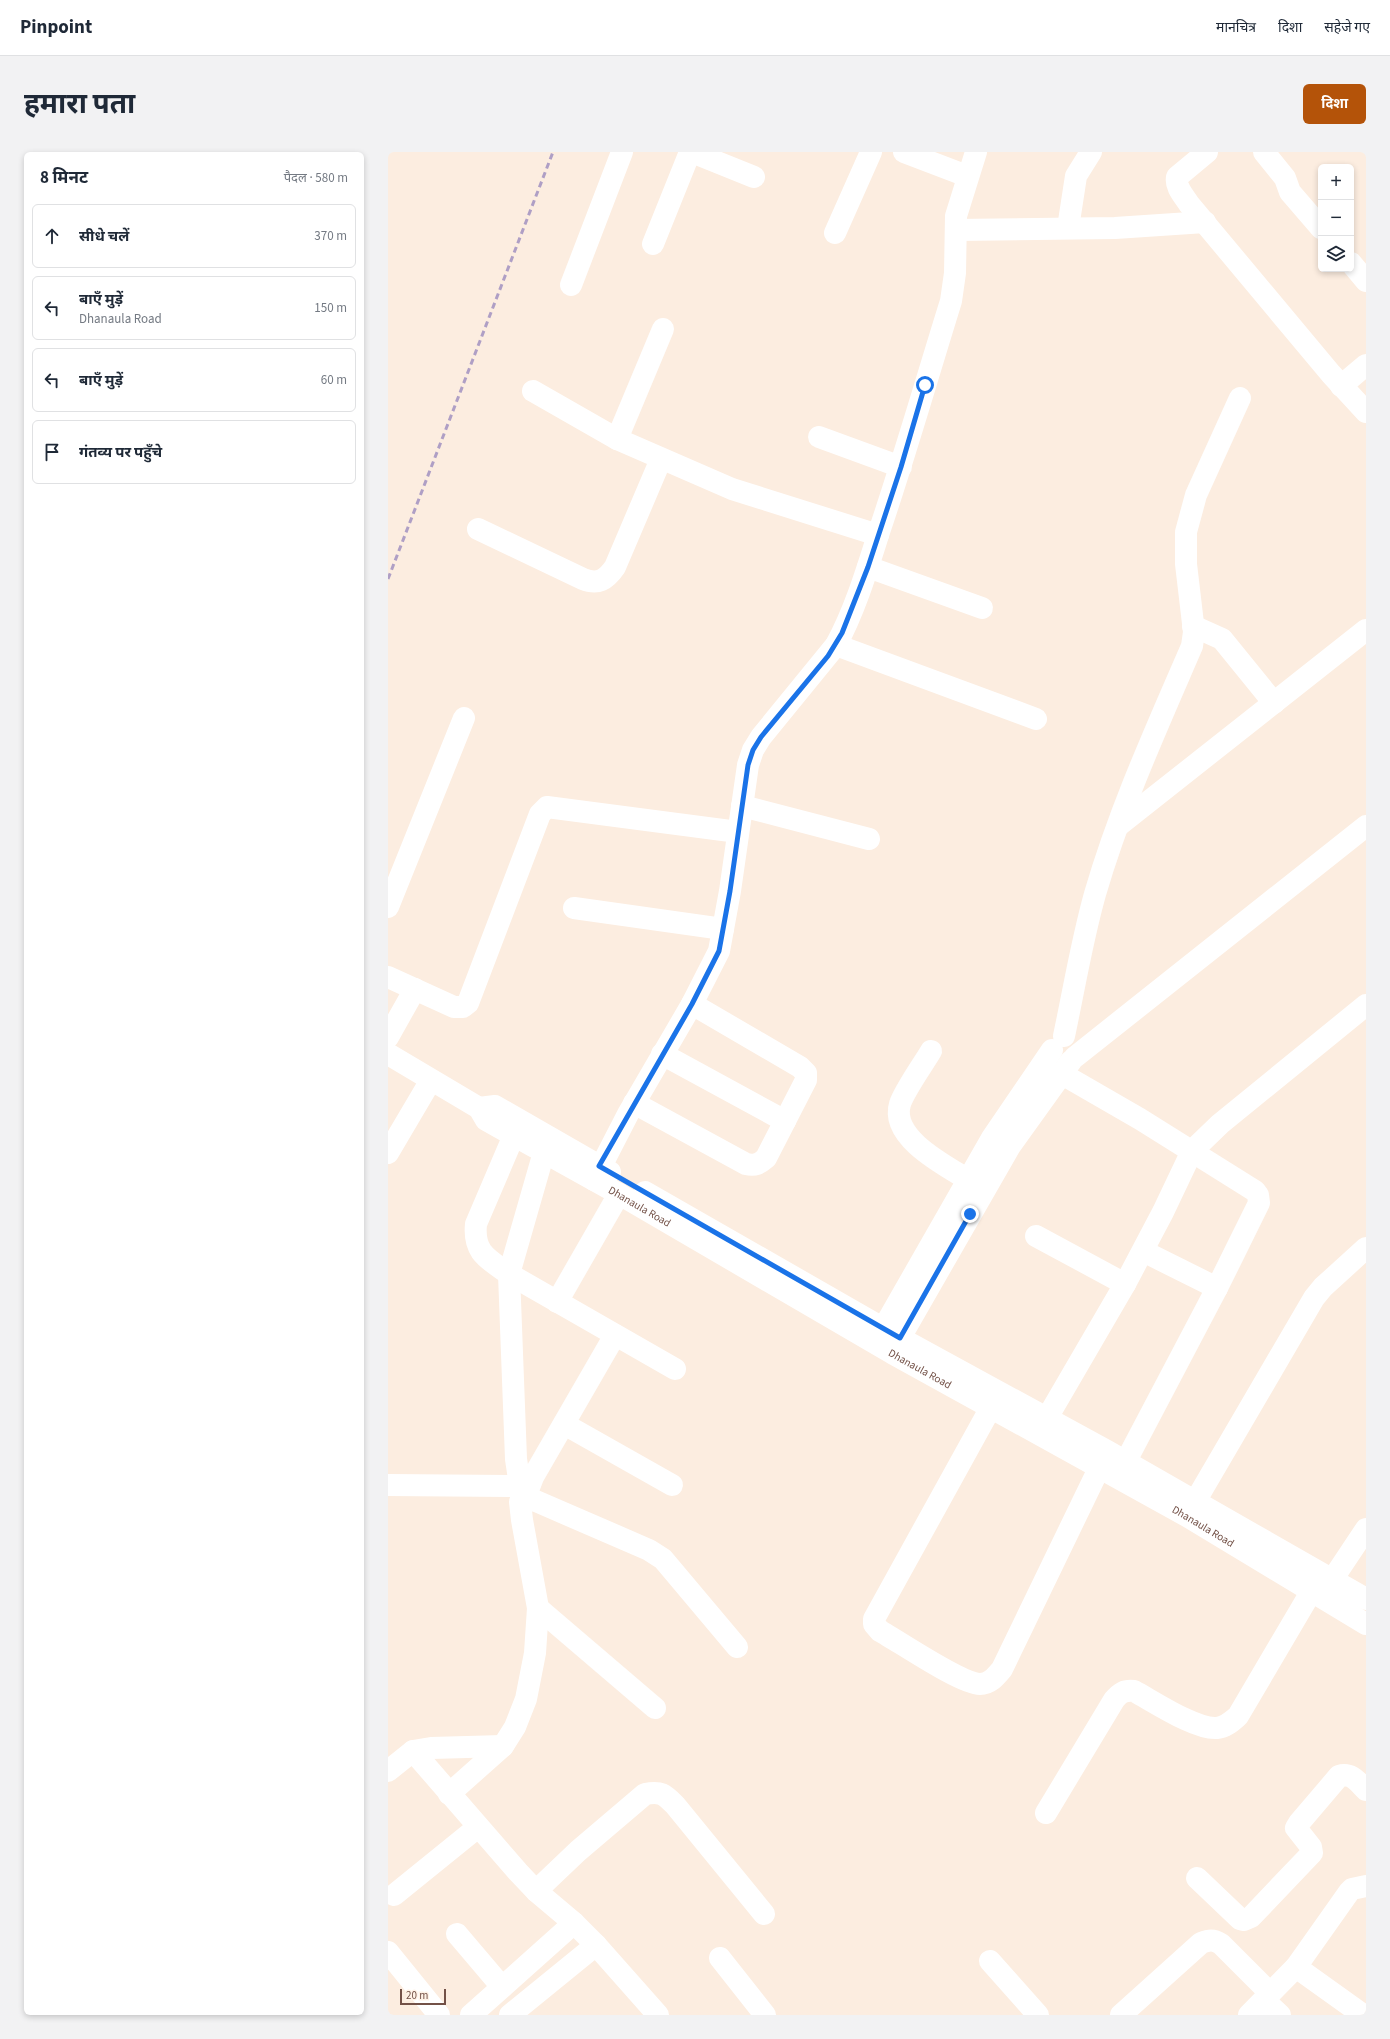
<!DOCTYPE html>
<html lang="hi">
<head>
<meta charset="utf-8">
<style>
	body { margin:0; font-family:"Source Sans 3","Noto Sans Devanagari",sans-serif; background:#f2f2f3; color:#1f2937 }
	.controls { position:absolute; right:12px; top:12px; display:grid; overflow:hidden; border-radius:6px; box-shadow:0 2px 6px #0003 }
	.controls button { width:36px; height:36px; display:grid; place-items:center; padding:0; border:0; border-bottom:1px solid #e0e1e3; background:#fff; color:#1f2937; font:20px sans-serif }
	.scale { position:absolute; left:12px; bottom:10px; width:46px; box-sizing:border-box; padding-left:4px; border:2px solid #735147; border-top:0; font-size:11px; line-height:14px; white-space:nowrap; color:#735147; -webkit-text-stroke:3px #fff2e6; paint-order:stroke }
	.stop { position:absolute; width:12px; height:12px; margin:-9px; border:3px solid #1a73e8; border-radius:50%; background:#fff }
	.stop.end { background:#1a73e8; border-color:#fff; box-shadow:0 1px 4px #0008 }
	.list { margin:0; padding:0; list-style:none }
	h2 { display:flex; justify-content:space-between; align-items:center; height:52px; margin:0; padding:0 16px; font-size:17px }
	h2 small { font-size:13px; font-weight:400; color:#747a83 }
	.list li { display:grid; grid-template-columns:26px 1fr auto; gap:12px; align-items:center; box-sizing:border-box; height:64px; margin:0 8px 8px; padding:0 8px; border:1px solid #e0e1e3; border-radius:6px }
	.list b { display:block; font-size:15px; white-space:nowrap }
	.list p { margin:0; font-size:13px; white-space:nowrap; color:#747a83 }
	.list em { font-size:13px; font-style:normal; color:#747a83 }
	.icon { flex:none; width:22px; height:22px; fill:none; stroke:currentColor; stroke-width:2; stroke-linecap:round; stroke-linejoin:round }
	.map { position:relative; flex:none; width:978px; height:1863px; overflow:hidden; border-radius:6px }
	header { display:flex; align-items:center; gap:24px; box-sizing:border-box; height:56px; padding:0 20px; background:#fff; border-bottom:1px solid #e0e1e3 }
	header strong { font-size:19px }
	nav { display:flex; gap:22px; margin-inline-start:auto; font-size:14px }
	.intro { display:flex; align-items:center; justify-content:space-between; box-sizing:border-box; height:96px; padding:0 24px }
	h1 { margin:0; font-size:28px }
	.button { padding:10px 18px; border-radius:6px; background:#b45309; color:#fff; font-size:14px; font-weight:700 }
	main { display:flex; gap:24px; padding:0 24px }
	aside { flex:1; background:#fff; border-radius:6px; box-shadow:0 2px 6px #0003 }
	.map>svg:first-child { display:block }
	.lines { fill:none; stroke-linecap:round; stroke-linejoin:round }
	.minor { stroke:#fff; stroke-width:22 }
	.rail { stroke:#af9fc5; stroke-width:3; stroke-dasharray:6 4; stroke-linecap:butt }
	.route { stroke:#1a73e8; stroke-width:5 }
	.labels { text-anchor:middle; dominant-baseline:central; stroke-width:3; stroke-linejoin:round; paint-order:stroke }
	.street-label { font-size:11px; fill:#735147; stroke:#fff2e6 }
</style>
</head>
<body>
<header>
<strong>Pinpoint</strong>
<nav><a>मानचित्र</a><a>दिशा</a><a>सहेजे गए</a></nav>
</header>
<div class="intro"><h1>हमारा पता</h1><a class="button">दिशा</a></div>
<main>
<aside>
<h2>8 मिनट<small>पैदल · 580 m</small></h2>
<ul class="list">
<li><svg class="icon" aria-label="ahead" viewBox="0 0 24 24"><path d="M12 20V5M6 11l6-6 6 6"/></svg><div><b>सीधे चलें</b></div><em>370 m</em></li>
<li><svg class="icon" aria-label="left" viewBox="0 0 24 24"><path d="M17 20v-9H6M10 6l-5 5 5 5"/></svg><div><b>बाएँ मुड़ें</b><p>Dhanaula Road</p></div><em>150 m</em></li>
<li><svg class="icon" aria-label="left" viewBox="0 0 24 24"><path d="M17 20v-9H6M10 6l-5 5 5 5"/></svg><div><b>बाएँ मुड़ें</b></div><em>60 m</em></li>
<li><svg class="icon" aria-label="arrive" viewBox="0 0 24 24"><path d="M6 21V4h12l-3 4 3 4H6"/></svg><div><b>गंतव्य पर पहुँचे</b></div></li>
</ul>
</aside>
<div class="map">
<svg width="978" height="1863" viewBox="0 0 978 1863">
	<rect width="100%" height="100%" fill="#fcede0"/>
	<g class="lines">
		<g class="minor">
			<path d="M304,0L366,25"/>
			<path d="M516,0L579,24"/>
			<path d="M819,0L789,25C787,35 796,44 801,52L943,222L978,260"/>
			<path d="M876,0L897,26L902,40L933,76"/>
			<path d="M680,76L688,24L703,0"/>
			<path d="M568,78L727,76L817,70"/>
			<path d="M447,81L483,0"/>
			<path d="M265,92L302,0"/>
			<path d="M963,111L978,129"/>
			<path d="M183,133L234,0"/>
			<path d="M953,234L978,213"/>
			<path d="M145,239L229,287L344,337L490,383"/>
			<path d="M431,285L513,315"/>
			<path d="M229,287L275,177"/>
			<path d="M90,377L195,427C210,433 218,428 227,415L273,307"/>
			<path d="M480,415L594,456"/>
			<path d="M805,474L834,487L886,551"/>
			<path d="M448,493L648,567"/>
			<path d="M354,654L481,687"/>
			<path d="M731,673L978,478"/>
			<path d="M0,755L76,566"/>
			<path d="M186,756L335,777"/>
			<path d="M0,825L66,855H75L80,851L152,662L159,655L350,680"/>
			<path d="M676,884C686,837 694,788 707,742C732,656 769,575 804,494L806,480L798,412V380L808,343L852,246"/>
			<path d="M0,885L27,837"/>
			<path d="M543,899C536,911 516,939 512,952C501,989 567,1018 592,1035"/>
			<path id="s1" d="M0,902L91,956L98,968L231,1042L504,1201L799,1364L978,1472"/>
			<path d="M274,902L397,969"/>
			<path d="M687,905L978,674"/>
			<path d="M674,922L752,967L867,1039L870,1043L871,1051L829,1136L738,1309"/>
			<path d="M246,951L358,1012C367,1014 371,1012 378,1006L418,928V921L412,915L304,852"/>
			<path d="M91,956L107,954L222,1020"/>
			<path d="M126,983L88,1072C85,1101 100,1107 121,1122L287,1217"/>
			<path d="M0,1001L43,928"/>
			<path d="M206,1028L240,962L304,852L331,799L342,739L360,613L365,598L373,585L448,493C467,458 479,418 491,380C517,303 539,226 563,149L567,121L568,64L588,0"/>
			<path d="M257,1040L512,1186L719,1299L978,1447"/>
			<path d="M648,1084L737,1132"/>
			<path d="M755,1099L829,1136"/>
			<path d="M169,1150L231,1042"/>
			<path d="M488,1189L604,986L664,898"/>
			<path d="M505,1198L622,994L683,909"/>
			<path d="M602,1257L486,1467V1472L492,1479C512,1490 573,1532 592,1532C602,1532 608,1524 614,1517L717,1304"/>
			<path d="M659,1266L737,1132L775,1060L804,999L832,972L978,853"/>
			<path d="M176,1272L284,1333"/>
			<path d="M0,1333L131,1334"/>
			<path d="M137,1346L145,1325L227,1183"/>
			<path d="M134,1347L128,1307L121,1122L156,1000"/>
			<path d="M801,1360L926,1146L935,1135L978,1096"/>
			<path d="M944,1428L978,1377"/>
			<path d="M150,1456L267,1556"/>
			<path d="M25,1599L130,1720L148,1739L186,1771L208,1793L270,1863"/>
			<path d="M0,1619L25,1599L43,1596L115,1594"/>
			<path d="M61,1642L115,1594L127,1575L138,1547L147,1501L150,1456L134,1368L132,1350L137,1346H141L261,1398L275,1407L349,1495"/>
			<path d="M658,1661L726,1548C732,1541 736,1538 746,1539C765,1549 808,1578 829,1576C838,1575 843,1570 850,1564L923,1440"/>
			<path d="M809,1726L852,1767L856,1768L863,1765L924,1701L923,1695L908,1676L911,1671L951,1624C963,1620 970,1630 978,1638"/>
			<path d="M148,1739L190,1699L257,1642C273,1639 276,1642 287,1653L376,1762"/>
			<path d="M6,1743L90,1675"/>
			<path d="M69,1782L114,1835"/>
			<path d="M0,1800L51,1863"/>
			<path d="M332,1806L377,1863"/>
			<path d="M602,1809L650,1863"/>
			<path d="M908,1815L975,1863"/>
			<path d="M876,1848L892,1863"/>
			<path d="M83,1863L186,1771"/>
			<path d="M122,1863L208,1793"/>
			<path d="M733,1863L813,1791C821,1788 825,1787 833,1792L882,1841"/>
			<path d="M861,1863L908,1815L961,1740L964,1737L978,1734"/>
		</g>
		<path class="rail" d="M0,427L165,0"/>
	</g>
	<g class="lines">
		<path class="route" d="M537,233L513,315L480,415L454,481L440,504L373,585L365,598L360,613L342,739L331,799L304,852L211,1014L512,1186L582,1062"/>
	</g>
	<g class="labels">
		<g class="street-label">
			<text stroke="none"><textPath href="#s1" startOffset="296">Dhanaula Road</textPath></text>
			<text stroke="none"><textPath href="#s1" startOffset="620">Dhanaula Road</textPath></text>
			<text stroke="none"><textPath href="#s1" startOffset="944">Dhanaula Road</textPath></text>
		</g>
	</g>
</svg>
<div class="controls">
<button>+</button>
<button>−</button>
<button><svg class="icon" aria-label="layers" viewBox="0 0 24 24"><path d="M12 4l9 5-9 5-9-5zM3 14l9 5 9-5"/></svg></button>
</div>
<div class="scale">20 m</div>
<div class="stop" style="left:537px;top:233px"></div>
<div class="stop end" style="left:582px;top:1062px"></div>
</div>
</main>
</body>
</html>
